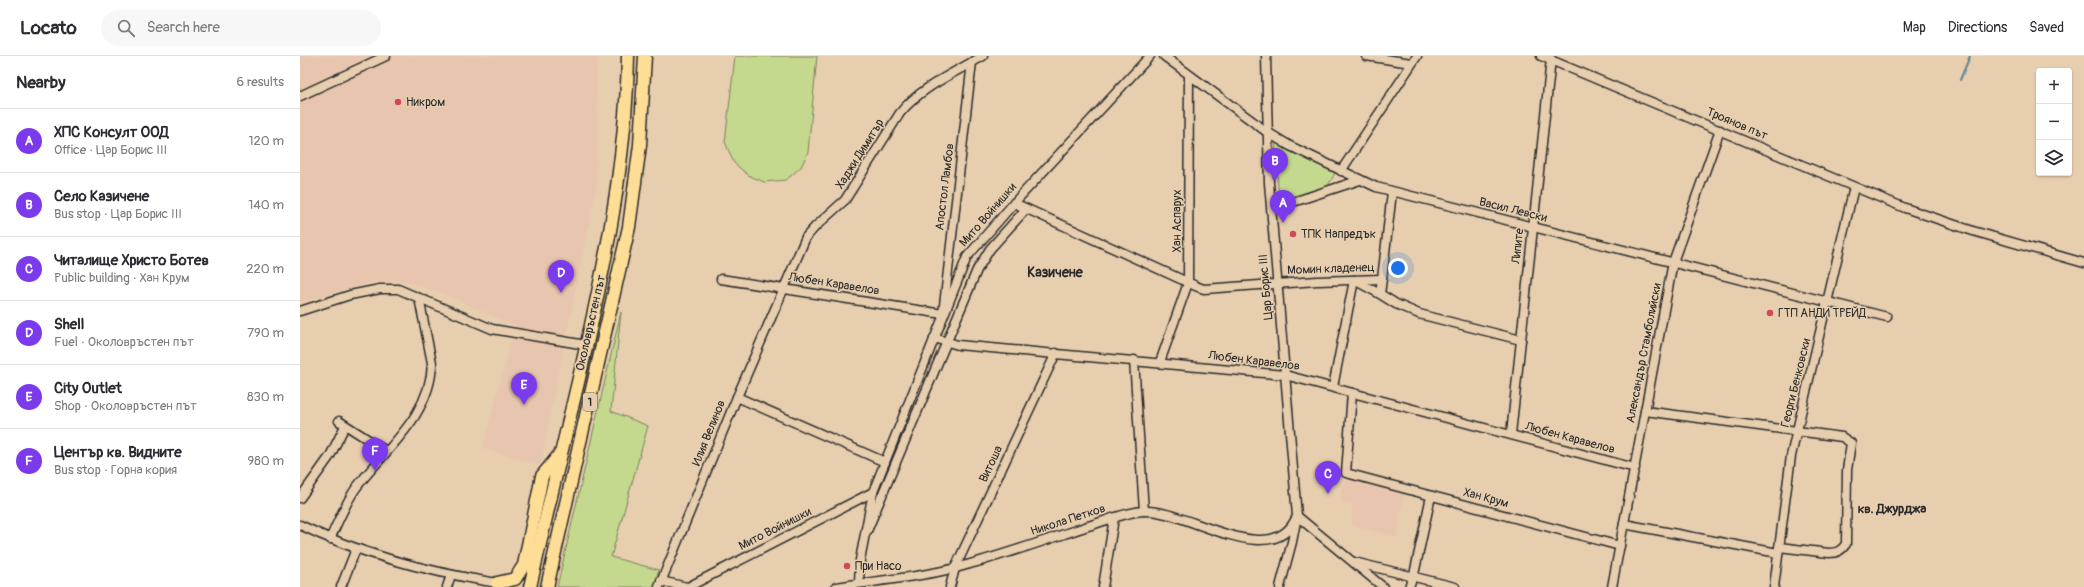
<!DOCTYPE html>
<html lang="en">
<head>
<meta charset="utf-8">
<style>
	body { margin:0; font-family:Pangolin,sans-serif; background:#f7f7f7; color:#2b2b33 }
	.controls { position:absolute; right:12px; top:12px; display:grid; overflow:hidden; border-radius:4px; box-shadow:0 1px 3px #0004 }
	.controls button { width:36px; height:36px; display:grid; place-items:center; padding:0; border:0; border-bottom:1px solid #e1e1e2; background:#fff; color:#2b2b33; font:20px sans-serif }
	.you { position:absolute; left:1098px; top:212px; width:14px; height:14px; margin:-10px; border:3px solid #fff; border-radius:50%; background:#1a73e8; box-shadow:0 0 0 6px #1a73e833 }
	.badge { display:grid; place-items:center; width:26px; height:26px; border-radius:50%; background:#7c3aed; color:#fff; font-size:13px; font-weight:700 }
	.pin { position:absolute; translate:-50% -33px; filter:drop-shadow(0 1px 2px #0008) }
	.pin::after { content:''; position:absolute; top:21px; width:14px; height:12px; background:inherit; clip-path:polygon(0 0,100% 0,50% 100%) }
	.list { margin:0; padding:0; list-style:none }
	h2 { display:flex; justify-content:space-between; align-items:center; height:52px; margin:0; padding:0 16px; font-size:17px }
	h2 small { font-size:13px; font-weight:400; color:#7c7c81 }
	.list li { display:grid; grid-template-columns:26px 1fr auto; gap:12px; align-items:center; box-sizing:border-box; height:64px; padding:0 16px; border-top:1px solid #e1e1e2 }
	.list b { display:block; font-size:15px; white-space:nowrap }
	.list p { margin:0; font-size:13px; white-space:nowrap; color:#7c7c81 }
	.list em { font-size:13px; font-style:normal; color:#7c7c81 }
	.icon { flex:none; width:22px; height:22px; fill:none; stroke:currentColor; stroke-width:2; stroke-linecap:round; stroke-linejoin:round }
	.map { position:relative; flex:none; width:1784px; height:531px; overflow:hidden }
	header { display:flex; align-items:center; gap:24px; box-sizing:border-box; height:56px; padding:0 20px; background:#fff; border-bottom:1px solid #e1e1e2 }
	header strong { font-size:19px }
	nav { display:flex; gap:22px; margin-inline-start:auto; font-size:14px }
	.search { width:280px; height:36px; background:#f7f7f7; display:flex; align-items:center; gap:10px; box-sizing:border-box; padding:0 14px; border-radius:22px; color:#7c7c81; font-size:15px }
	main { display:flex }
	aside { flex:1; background:#fff }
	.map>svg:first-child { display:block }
	.built { fill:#e8c5ae }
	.green { fill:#c4d88e; stroke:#78825c }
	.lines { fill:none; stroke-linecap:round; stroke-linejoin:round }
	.stream { stroke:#5f8599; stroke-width:2 }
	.minor-casing { stroke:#2b2b2b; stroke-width:11 }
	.highway-casing { stroke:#2b2b2b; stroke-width:15 }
	.minor { stroke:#e7ceaf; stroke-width:8 }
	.highway { stroke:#fedd96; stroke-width:12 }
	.poi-dot { fill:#d1495b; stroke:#e7ceaf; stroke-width:1.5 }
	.labels { text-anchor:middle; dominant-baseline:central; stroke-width:3; stroke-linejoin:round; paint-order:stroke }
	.shield { fill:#e7ceaf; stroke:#635c53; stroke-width:1 }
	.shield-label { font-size:11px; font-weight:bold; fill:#2b2b2b }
	.poi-label { font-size:12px; fill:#2b2b2b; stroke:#e7ceaf; text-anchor:start }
	.street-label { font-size:12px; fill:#2b2b2b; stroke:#e7ceaf }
	.neighbourhood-label { font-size:13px; font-weight:bold; fill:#2b2b2b; stroke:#e7ceaf }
	.quarter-label { font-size:14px; font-weight:bold; fill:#2b2b2b; stroke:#e7ceaf }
</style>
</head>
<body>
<header>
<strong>Locato</strong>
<div class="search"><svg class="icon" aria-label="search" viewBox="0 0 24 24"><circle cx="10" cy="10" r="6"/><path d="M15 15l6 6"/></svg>Search here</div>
<nav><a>Map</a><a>Directions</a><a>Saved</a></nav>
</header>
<main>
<aside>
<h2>Nearby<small>6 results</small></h2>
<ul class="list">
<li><span class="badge">A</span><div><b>ХПС Консулт ООД</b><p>Office · Цар Борис III</p></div><em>120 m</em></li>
<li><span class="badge">B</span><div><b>Село Казичене</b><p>Bus stop · Цар Борис III</p></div><em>140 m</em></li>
<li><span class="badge">C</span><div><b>Читалище Христо Ботев</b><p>Public building · Хан Крум</p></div><em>220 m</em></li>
<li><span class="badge">D</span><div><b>Shell</b><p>Fuel · Околовръстен път</p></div><em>790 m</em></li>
<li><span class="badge">E</span><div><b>City Outlet</b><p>Shop · Околовръстен път</p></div><em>830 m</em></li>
<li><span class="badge">F</span><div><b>Център кв. Видните</b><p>Bus stop · Горна кория</p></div><em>980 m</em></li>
</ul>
</aside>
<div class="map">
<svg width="1784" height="531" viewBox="0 0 1784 531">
	<rect width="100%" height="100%" fill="#e7ceaf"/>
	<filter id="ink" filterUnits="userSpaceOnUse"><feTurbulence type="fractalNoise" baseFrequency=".025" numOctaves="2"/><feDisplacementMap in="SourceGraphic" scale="8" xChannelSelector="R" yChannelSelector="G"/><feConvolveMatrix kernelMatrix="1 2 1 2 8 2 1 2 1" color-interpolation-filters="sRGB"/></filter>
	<g filter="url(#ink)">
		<g class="built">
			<path d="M0,0H297V127L240,409L183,392L215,270L152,241L107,225H75L0,246Z"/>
			<path d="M1050,422L1104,438L1097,481L1052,469V448L1041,446V433Z"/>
		</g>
		<g class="green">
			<path d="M435,0H517L508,96L501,111L486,124L464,126L448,119L434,107L425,86Z"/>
			<path d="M975,85L1035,117L1028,130L979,146Z"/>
			<path d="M321,256L311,355L348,370L311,501L359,514L353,531H257Z"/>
		</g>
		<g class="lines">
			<path class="stream" d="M1660,24L1670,0"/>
			<defs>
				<g id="minor">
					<path d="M864,0L967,76L990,90L1076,131L1587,261"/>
					<path d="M966,0L969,127L997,460L992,486L980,531"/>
					<path d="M1066,0L1111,7"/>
					<path d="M1241,0L1605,152L1673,175L1784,207"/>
					<path d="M0,40L86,0"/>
					<path d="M1041,115L1117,0"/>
					<path d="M714,147L898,231L904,233L1017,225L1082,223L1080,238L1096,248L1119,258L1221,284"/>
					<path d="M972,153L1060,124"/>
					<path d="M421,223L643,258L672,6"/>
					<path d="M1082,223L1092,136"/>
					<path d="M0,255L50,239L80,233H98L192,273L286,289"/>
					<path d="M634,282L658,289L985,319L1335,412"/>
					<path d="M834,304L844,455"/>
					<path d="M860,306L888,227L889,19"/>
					<path d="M1033,331L1054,224L1080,238"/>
					<path d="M1052,337L1046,417L1320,490"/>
					<path d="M437,341L585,406"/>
					<path d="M1345,355L1542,381L1551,387L1547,414L1546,488C1541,495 1537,497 1529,497L1479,491"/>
					<path d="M39,365L86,395"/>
					<path d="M1211,378L1251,3"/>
					<path d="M0,442L30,400L45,370"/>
					<path d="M997,460L1083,531"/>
					<path d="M1324,468L1478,497"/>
					<path d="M0,469C62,499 129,516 197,527"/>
					<path d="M567,475L677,214L690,193L726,153"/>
					<path d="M30,483C38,466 45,448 56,432C85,393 131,360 132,307L119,242"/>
					<path d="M1054,506L1155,531"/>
					<path d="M361,525L387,531"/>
					<path d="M559,527L560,504L573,436L667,201L714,147L850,0"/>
					<path d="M41,531L56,493"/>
					<path d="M147,531L151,519"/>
					<path d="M359,531L437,341L506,181L516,170L545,144L600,57C621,31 654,17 683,0"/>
					<path d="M388,531L573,436"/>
					<path d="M536,531C580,524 627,521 670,508C710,497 749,483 788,470C806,465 825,456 844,455C883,452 970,515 995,464"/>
					<path d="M650,531L655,512L756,297"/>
					<path d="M803,531L814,462"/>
					<path d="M1109,531L1115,514L1131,440"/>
					<path d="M1312,531L1373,206L1420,74"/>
					<path d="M1474,531L1491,400L1554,131"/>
				</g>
				<g id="highway">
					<path d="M197,527L215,523L224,509L242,420L260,398"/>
					<path d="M230,531C246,461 262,392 279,322C304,215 326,110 328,0"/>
					<path d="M247,531L329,171L340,89L345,0"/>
				</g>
			</defs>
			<use href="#minor" class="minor-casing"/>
			<use href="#highway" class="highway-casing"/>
			<use href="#minor" class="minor"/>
			<use href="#highway" class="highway"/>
		</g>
	</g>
	<g class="poi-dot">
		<circle cx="98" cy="46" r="4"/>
		<circle cx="993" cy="178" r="4"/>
		<circle cx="1470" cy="257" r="4"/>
		<circle cx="547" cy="510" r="4"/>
	</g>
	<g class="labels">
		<rect class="shield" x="283" y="337" width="14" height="18" rx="3"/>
		<g class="shield-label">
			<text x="290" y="346">1</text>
		</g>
		<g class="poi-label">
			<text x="106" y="46">Никром</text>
			<text x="1001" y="178">ТПК Напредък</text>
			<text x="1478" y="257">ГТП АНДИ ТРЕЙД</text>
			<text x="555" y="510">При Насо</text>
		</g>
		<g class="street-label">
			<text transform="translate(1437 68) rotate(23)">Троянов път</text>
			<text transform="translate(560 98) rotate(-58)">Хаджи Димитър</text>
			<text transform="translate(645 131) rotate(-83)">Апостол Ламбов</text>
			<text transform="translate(1213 154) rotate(14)">Васил Левски</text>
			<text transform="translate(688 159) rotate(-49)">Мито Войнишки</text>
			<text transform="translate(877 165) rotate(-90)">Хан Аспарух</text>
			<text transform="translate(1218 190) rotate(-84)">Липите</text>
			<text transform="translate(1031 213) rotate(-2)">Момин кладенец</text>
			<text transform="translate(534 228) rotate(9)">Любен Каравелов</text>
			<text transform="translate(966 231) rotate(-95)">Цар Борис III</text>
			<text transform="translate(291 267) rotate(-77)">Околовръстен път</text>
			<text transform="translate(1344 297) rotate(-79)">Александър Стамболийски</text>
			<text transform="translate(954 305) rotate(7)">Любен Каравелов</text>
			<text transform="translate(1496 327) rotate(-76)">Георги Бенковски</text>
			<text transform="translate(409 377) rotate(-68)">Илия Велинов</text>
			<text transform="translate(1270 382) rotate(15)">Любен Каравелов</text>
			<text transform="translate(691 408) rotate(-65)">Витоша</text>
			<text transform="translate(1186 442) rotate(15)">Хан Крум</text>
			<text transform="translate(768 464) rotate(-18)">Никола Петков</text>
			<text transform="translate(475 473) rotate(-27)">Мито Войнишки</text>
		</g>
		<g class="neighbourhood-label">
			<text x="1592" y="453">кв. Джурджа</text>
		</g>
		<g class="quarter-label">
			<text x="755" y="216">Казичене</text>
		</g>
	</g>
</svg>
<div class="controls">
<button>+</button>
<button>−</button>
<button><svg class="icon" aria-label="layers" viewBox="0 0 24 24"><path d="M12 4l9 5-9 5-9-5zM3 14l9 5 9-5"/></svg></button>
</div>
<div class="you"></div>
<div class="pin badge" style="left:983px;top:167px">A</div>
<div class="pin badge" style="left:975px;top:125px">B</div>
<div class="pin badge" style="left:1028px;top:438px">C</div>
<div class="pin badge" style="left:261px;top:237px">D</div>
<div class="pin badge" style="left:224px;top:349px">E</div>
<div class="pin badge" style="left:75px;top:415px">F</div>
</div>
</main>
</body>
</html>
